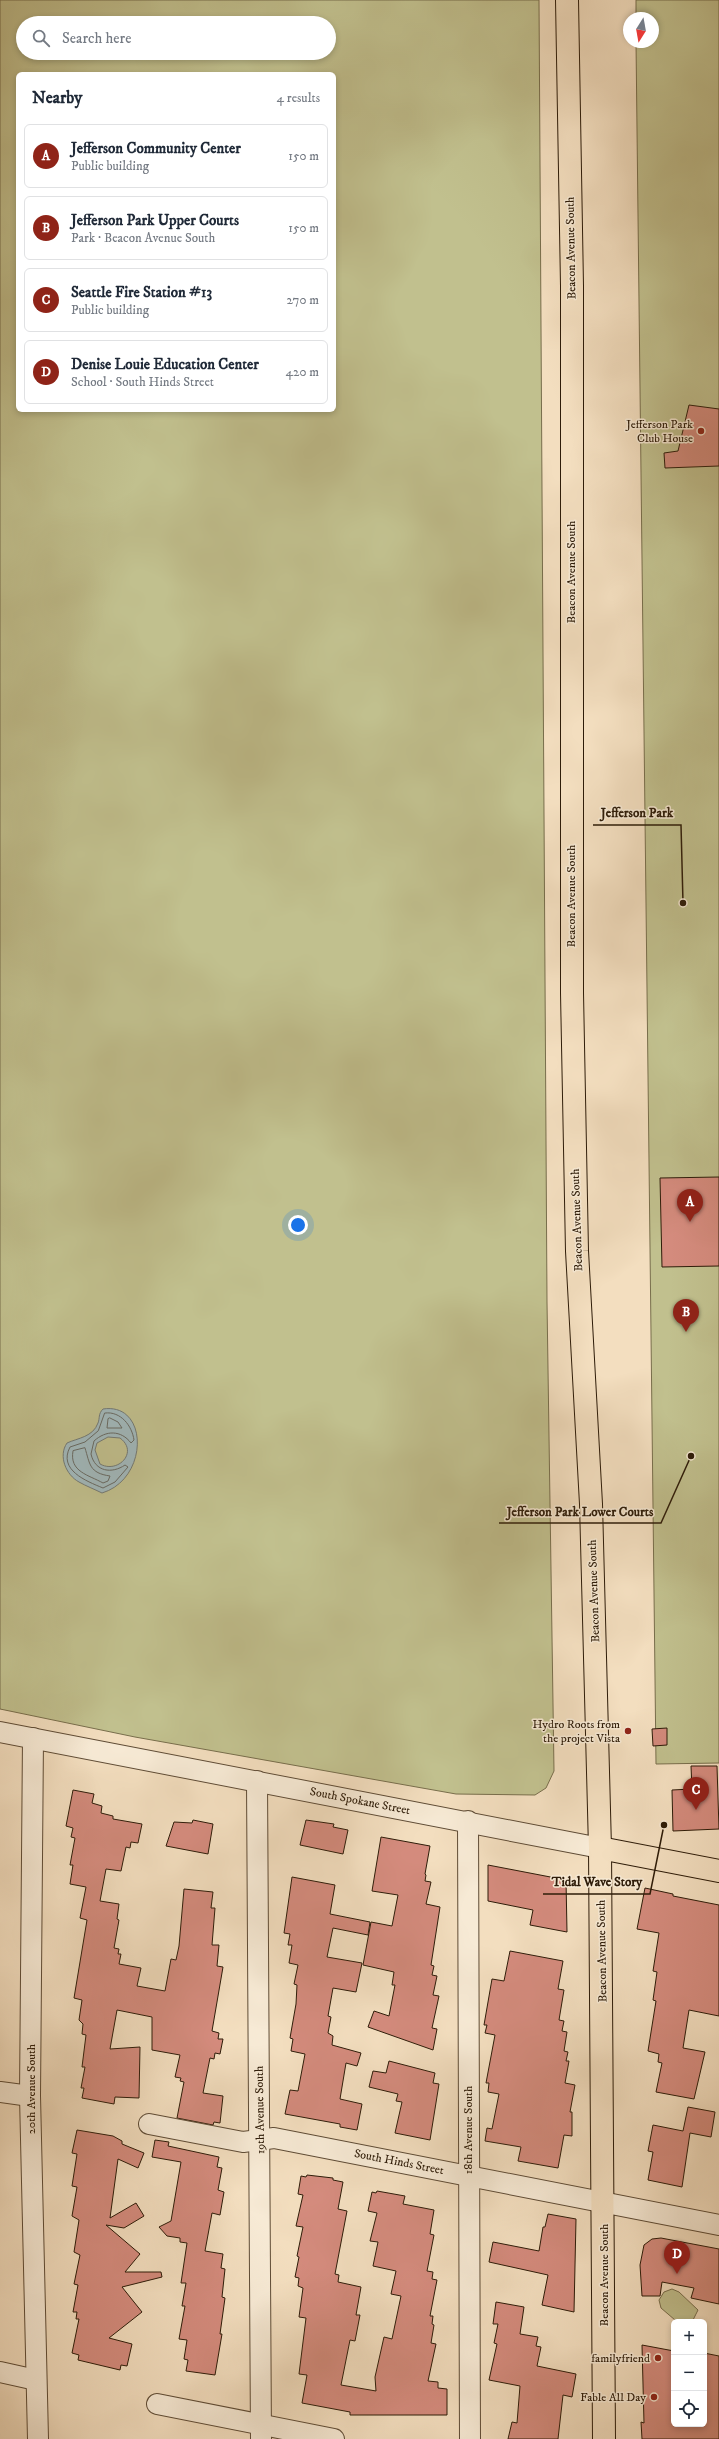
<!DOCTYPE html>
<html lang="en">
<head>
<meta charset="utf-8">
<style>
	body { margin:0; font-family:"IM FELL DW Pica",serif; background:#f6f6f7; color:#1f2937 }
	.controls { position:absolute; right:12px; bottom:12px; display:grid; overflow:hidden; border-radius:6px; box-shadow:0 2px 6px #0003 }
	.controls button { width:36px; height:36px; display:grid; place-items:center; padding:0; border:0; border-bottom:1px solid #e0e1e3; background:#fff; color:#1f2937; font:20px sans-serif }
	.compass { position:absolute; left:623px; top:12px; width:36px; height:36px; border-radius:50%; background:#fff; box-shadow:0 2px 6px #0003; rotate:191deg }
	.you { position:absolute; left:298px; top:1225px; width:14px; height:14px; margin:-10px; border:3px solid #fff; border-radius:50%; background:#1a73e8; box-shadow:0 0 0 6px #1a73e833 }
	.badge { display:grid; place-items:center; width:26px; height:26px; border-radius:50%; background:#8f2418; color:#fff; font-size:13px; font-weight:700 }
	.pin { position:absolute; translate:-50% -33px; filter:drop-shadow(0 1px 2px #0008) }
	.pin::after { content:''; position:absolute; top:21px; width:14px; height:12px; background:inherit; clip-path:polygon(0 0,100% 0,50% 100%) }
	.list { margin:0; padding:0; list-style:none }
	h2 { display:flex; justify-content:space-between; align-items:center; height:52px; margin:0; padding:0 16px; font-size:17px }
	h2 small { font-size:13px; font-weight:400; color:#747a83 }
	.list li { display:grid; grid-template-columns:26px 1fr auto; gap:12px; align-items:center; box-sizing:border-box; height:64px; margin:0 8px 8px; padding:0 8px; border:1px solid #e0e1e3; border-radius:6px }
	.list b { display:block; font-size:15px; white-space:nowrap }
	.list p { margin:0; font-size:13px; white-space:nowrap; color:#747a83 }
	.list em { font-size:13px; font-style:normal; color:#747a83 }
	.icon { flex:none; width:22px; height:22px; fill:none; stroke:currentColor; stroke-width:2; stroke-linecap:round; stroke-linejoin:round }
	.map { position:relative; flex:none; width:719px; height:2439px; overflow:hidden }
	.search { position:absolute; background:#fff; box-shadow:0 2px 6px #0003; left:16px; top:16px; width:320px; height:44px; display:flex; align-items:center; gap:10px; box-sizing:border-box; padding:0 14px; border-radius:22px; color:#747a83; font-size:15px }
	.panel { position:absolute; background:#fff; box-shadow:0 2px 6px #0003; left:16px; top:72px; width:320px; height:340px; border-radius:6px }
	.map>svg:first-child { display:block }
	.green { fill:#c1c08e; stroke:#786e4c; fill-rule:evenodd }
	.water { fill:#a1b9bd; stroke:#737a75; fill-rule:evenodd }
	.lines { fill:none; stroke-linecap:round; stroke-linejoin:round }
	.shore { stroke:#686a63; stroke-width:1 }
	.building { fill:#d48b7d; stroke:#2e1c09 }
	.minor-casing { stroke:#5f4c36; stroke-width:22 }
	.major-casing { stroke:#2e1c09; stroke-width:24 }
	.minor { stroke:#f7ead5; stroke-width:20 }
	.major { stroke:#f3debf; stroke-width:22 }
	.poi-dot { fill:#8f2418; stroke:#f7ead5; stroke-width:1.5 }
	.labels { text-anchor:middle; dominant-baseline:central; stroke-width:3; stroke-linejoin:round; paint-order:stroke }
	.street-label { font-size:12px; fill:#2e1c09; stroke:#f7ead5 }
	.poi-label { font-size:12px; fill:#2e1c09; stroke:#f7ead5; text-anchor:end }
	.leader { fill:none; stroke:#2e1c09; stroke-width:1.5 }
	.callout-dot { fill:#2e1c09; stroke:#f7ead5; stroke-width:1.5 }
	.callout-label { font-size:13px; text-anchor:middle; font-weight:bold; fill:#2e1c09; stroke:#f7ead5; stroke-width:3; stroke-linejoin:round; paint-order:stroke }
</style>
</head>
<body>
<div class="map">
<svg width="719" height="2439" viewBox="0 0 719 2439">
	<rect width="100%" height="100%" fill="#f3debf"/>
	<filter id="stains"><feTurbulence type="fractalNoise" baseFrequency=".005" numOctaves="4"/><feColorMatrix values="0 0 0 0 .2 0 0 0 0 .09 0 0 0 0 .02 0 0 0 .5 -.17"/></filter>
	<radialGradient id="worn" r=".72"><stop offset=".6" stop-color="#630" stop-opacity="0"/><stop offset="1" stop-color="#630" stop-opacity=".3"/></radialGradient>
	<g class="green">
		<path d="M0,0H539L547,1302L554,1771L546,1788L535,1795L456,1794L135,1737L0,1709ZM23,23H329V53H23ZM18,74H334V410H18Z"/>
		<path d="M636,0H719V1763L656,1764L636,42H653V18H636Z"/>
		<path d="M672,2289L679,2292L698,2310L692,2322L675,2320L661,2308L659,2300L664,2292Z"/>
	</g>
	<path class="water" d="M103,1409C149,1402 149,1479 102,1493C94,1489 86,1486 79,1482C66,1475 58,1456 67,1443C78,1438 93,1437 98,1423C100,1418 98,1414 103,1409ZM108,1437L120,1438C139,1452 118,1474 100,1464L95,1450L97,1443Z"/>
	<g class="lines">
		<g class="shore">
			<path d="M105,1413C121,1411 132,1426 134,1440L131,1443C121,1430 106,1430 94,1441L91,1454C95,1472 112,1474 125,1465L128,1467L115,1482L103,1488C86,1481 58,1470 70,1447L85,1442L98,1431Z"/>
			<path d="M110,1418L118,1422L122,1428H107L108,1419Z"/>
			<path d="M85,1448C90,1464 89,1473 110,1476L108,1481L103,1483C89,1475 69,1472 73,1451Z"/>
		</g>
	</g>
	<g class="building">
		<path d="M689,405L719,409V466L665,468L664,453L678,451Z"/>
		<path d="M719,1177V1266L662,1267L660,1178Z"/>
		<path d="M667,1728V1745L653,1746L652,1729Z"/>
		<path d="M691,1766H717L719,1829L673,1831L672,1790L692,1789Z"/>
		<path d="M73,1790L94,1794L92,1803L102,1806L101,1813L113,1816V1819L142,1824L138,1843L131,1842L130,1848L126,1847L121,1871L106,1869L100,1901L119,1904L117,1919L119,1920L114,1948L119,1949L118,1954H121L119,1964L141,1968L137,1986L165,1991L171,1959L176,1960L179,1946L184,1889L213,1892L211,1908H215L212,1945H219L217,1966L223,1967L212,2031L219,2033L218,2039H223L220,2054L215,2053L214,2059L210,2058L203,2093L223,2096L220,2123L214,2122L213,2125L177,2118L184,2082L180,2081L181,2078L175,2077L180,2055L152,2050V2017L117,2010L110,2049L140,2047L139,2098L115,2097L114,2104L82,2098L84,2088H81L85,2067H82L86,2035L82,2034L83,2024L79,2020L82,2000L74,1998L87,1920L80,1918L86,1887L70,1884L73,1865H70L75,1838L71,1837L73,1828L66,1826Z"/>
		<path d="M193,1820L213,1824L208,1854L166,1846L174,1822L192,1823Z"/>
		<path d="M306,1820L334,1824L333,1827L348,1830L343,1854L300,1845Z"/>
		<path d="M381,1837L430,1846L425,1874L426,1875L425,1881L431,1882L426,1904L440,1907L431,1965L434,1966L432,1975L437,1976L433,1995L439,1996L432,2028L437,2029L433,2050L368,2027L374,2011L389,2016L395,1985H392L394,1972L363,1965L371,1922L392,1926L398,1895L372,1891Z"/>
		<path d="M488,1865L566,1880L567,1932L530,1925L533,1910L488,1901Z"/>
		<path d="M292,1877L335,1885L330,1914L370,1922L368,1935L333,1928L327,1957L362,1963L356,1992L333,1988L328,2016L331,2017L328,2033L333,2036L332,2045L361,2053L357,2066L346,2063L340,2099L362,2104L357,2130L340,2127V2124L285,2114L290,2090L298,2091L305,2054L291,2051L293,2039L290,2038L296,2004L297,1985L294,1984L298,1965L289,1963L292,1945H288L290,1934L284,1933Z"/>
		<path d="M645,1888L673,1894V1896L719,1905V2016L689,2010L683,2048L705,2052L694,2099L656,2092L662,2063L658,2062L659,2054L648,2051L656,2001L653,2000L657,1972L653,1971L659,1933L637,1929Z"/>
		<path d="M510,1951L563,1961L558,1989L564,1990L559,2020L564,2021L562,2031L567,2032L564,2051L568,2052L566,2061H569L565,2083L575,2085L570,2112H572V2136L564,2135L558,2168L518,2161L521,2147L485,2141L487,2128L492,2129L499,2094L488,2092L489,2083H486L495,2035L485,2033L487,2025H484L492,1979L504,1981Z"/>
		<path d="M389,2061L435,2073L433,2083L439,2084L430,2140L395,2133L402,2102L396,2101L398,2094L369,2087L373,2071L386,2073Z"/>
		<path d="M688,2107L715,2112L711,2137L690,2133L682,2187L648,2180L653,2152L648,2151L653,2125L683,2131Z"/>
		<path d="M77,2130L113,2136L122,2141V2144L144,2153L138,2168L118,2159L110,2218L136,2203L144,2216L124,2228L106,2225L140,2254L125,2272H161L162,2277L122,2287L142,2312L109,2338L132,2344L127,2366L121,2365L120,2370L78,2360L79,2355L72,2353L79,2319H76L77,2312H73L78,2285L74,2284L80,2255L74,2252L79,2220L72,2216L77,2187L72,2186L77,2154L72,2153Z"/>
		<path d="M155,2140L169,2142L168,2146L219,2157L217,2167L222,2168L218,2190L224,2192L220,2215L212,2213L205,2251L223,2254L221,2268L225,2269L222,2297L225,2298L220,2334H222L215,2375L186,2371L188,2360L184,2359L187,2340L179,2339L185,2306H182L186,2283H181L187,2243L180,2242V2238L167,2236L159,2227L171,2221L181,2162L152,2157Z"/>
		<path d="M307,2175L333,2178V2180L343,2182L338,2209L347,2211L335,2274L339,2275L338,2282L361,2287L356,2315H360L355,2341L350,2340L341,2385L376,2391L375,2377L384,2337L392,2339L401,2296L391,2294L396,2271L373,2266L378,2242L370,2241L377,2213L368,2211L372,2192L376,2193L377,2191L405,2196L403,2204L434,2210L430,2234L434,2235L427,2271L433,2272L432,2279L437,2280L430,2316H433L432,2324L434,2325L431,2343L436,2344L428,2381L438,2382V2388L447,2389V2415H350V2412L302,2403L307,2375L299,2374L306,2318L299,2317L303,2288L298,2286L299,2278L295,2277L299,2257L297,2256L303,2227L296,2226L303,2195L298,2194L301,2176L306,2177Z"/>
		<path d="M548,2214L576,2219L574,2312L542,2305L548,2275L489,2262L493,2242L539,2251L543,2227H545Z"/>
		<path d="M661,2238L719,2249V2304L691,2298L694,2288L662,2282L660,2296H642L640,2265L644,2245L652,2239Z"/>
		<path d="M496,2302L524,2307L520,2334L538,2337L536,2346L541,2347L537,2366L576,2374L572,2397L563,2395L558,2439H508L512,2422L517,2423L520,2386L489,2380L497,2344L494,2343L498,2324H493Z"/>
		<path d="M642,2345L674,2351V2424H704V2353L719,2356V2439H642L641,2422L644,2423Z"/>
	</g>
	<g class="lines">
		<defs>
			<g id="minor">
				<path d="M0,1732L600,1848"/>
				<path d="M33,1738L30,2096L38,2439"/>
				<path d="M257,1781L261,2439"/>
				<path d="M468,1821L470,2439"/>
				<path d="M0,2092L30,2096"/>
				<path d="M149,2124L243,2142L274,2138L719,2225"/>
				<path d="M0,2372L36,2380"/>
				<path d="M157,2404L334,2439"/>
			</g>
			<g id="major">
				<path d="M567,0L572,286V993L577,1251L591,1504L600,1848L604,2439"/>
				<path d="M600,1848L719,1871"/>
			</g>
		</defs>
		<use href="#minor" class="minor-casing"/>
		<use href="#major" class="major-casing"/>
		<use href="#minor" class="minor"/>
		<use href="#major" class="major"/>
	</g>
	<g class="poi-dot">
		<circle cx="701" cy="431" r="4"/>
		<circle cx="628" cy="1731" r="4"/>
		<circle cx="658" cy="2358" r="4"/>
		<circle cx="654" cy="2397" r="4"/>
	</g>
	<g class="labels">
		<g class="street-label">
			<text transform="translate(571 248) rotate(-91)">Beacon Avenue South</text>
			<text transform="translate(571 572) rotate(-90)">Beacon Avenue South</text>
			<text transform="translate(571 896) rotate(-90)">Beacon Avenue South</text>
			<text transform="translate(577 1220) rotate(-92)">Beacon Avenue South</text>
			<text transform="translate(594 1591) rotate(-92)">Beacon Avenue South</text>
			<text transform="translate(360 1801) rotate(11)">South Spokane Street</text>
			<text transform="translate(602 1951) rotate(-91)">Beacon Avenue South</text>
			<text transform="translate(31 2089) rotate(-90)">20th Avenue South</text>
			<text transform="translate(260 2110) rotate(-91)">19th Avenue South</text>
			<text transform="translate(468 2130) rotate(-90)">18th Avenue South</text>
			<text transform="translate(399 2162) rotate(11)">South Hinds Street</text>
			<text transform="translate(604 2275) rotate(-90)">Beacon Avenue South</text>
		</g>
		<g class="poi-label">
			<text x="693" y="424">Jefferson Park<tspan x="693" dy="14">Club House</tspan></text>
			<text x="620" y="1724">Hydro Roots from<tspan x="620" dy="14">the project Vista</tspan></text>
			<text x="650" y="2358">familyfriend</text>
			<text x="646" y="2397">Fable All Day</text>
		</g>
	</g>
	<path class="leader" d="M683 903L681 825H593M691 1456L661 1523H499M664 1825L650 1894H543"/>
	<g class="callout-dot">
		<circle cx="683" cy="903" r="4"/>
		<circle cx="691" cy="1456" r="4"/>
		<circle cx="664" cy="1825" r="4"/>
	</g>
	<g class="callout-label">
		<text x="637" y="817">Jefferson Park</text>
		<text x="580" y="1516">Jefferson Park Lower Courts</text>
		<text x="597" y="1886">Tidal Wave Story</text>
	</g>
	<rect width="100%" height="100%" filter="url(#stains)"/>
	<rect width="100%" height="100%" fill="url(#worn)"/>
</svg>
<div class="controls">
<button>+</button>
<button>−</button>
<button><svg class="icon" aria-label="locate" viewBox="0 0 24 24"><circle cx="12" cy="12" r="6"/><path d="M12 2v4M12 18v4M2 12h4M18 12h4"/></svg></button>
</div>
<svg class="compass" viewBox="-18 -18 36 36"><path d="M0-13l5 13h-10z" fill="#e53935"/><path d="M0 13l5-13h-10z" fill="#747a83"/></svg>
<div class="you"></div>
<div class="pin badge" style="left:690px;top:1222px">A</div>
<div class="pin badge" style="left:686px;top:1332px">B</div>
<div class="pin badge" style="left:696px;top:1810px">C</div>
<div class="pin badge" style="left:677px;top:2274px">D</div>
<div class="search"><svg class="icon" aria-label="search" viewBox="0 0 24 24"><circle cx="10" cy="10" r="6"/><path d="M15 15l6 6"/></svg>Search here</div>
<section class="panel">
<h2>Nearby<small>4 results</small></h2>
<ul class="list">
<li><span class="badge">A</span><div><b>Jefferson Community Center</b><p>Public building</p></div><em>150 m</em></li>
<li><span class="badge">B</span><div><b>Jefferson Park Upper Courts</b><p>Park · Beacon Avenue South</p></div><em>150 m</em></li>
<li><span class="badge">C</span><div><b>Seattle Fire Station #13</b><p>Public building</p></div><em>270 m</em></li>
<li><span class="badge">D</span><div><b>Denise Louie Education Center</b><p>School · South Hinds Street</p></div><em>420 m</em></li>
</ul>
</section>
</div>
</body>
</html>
